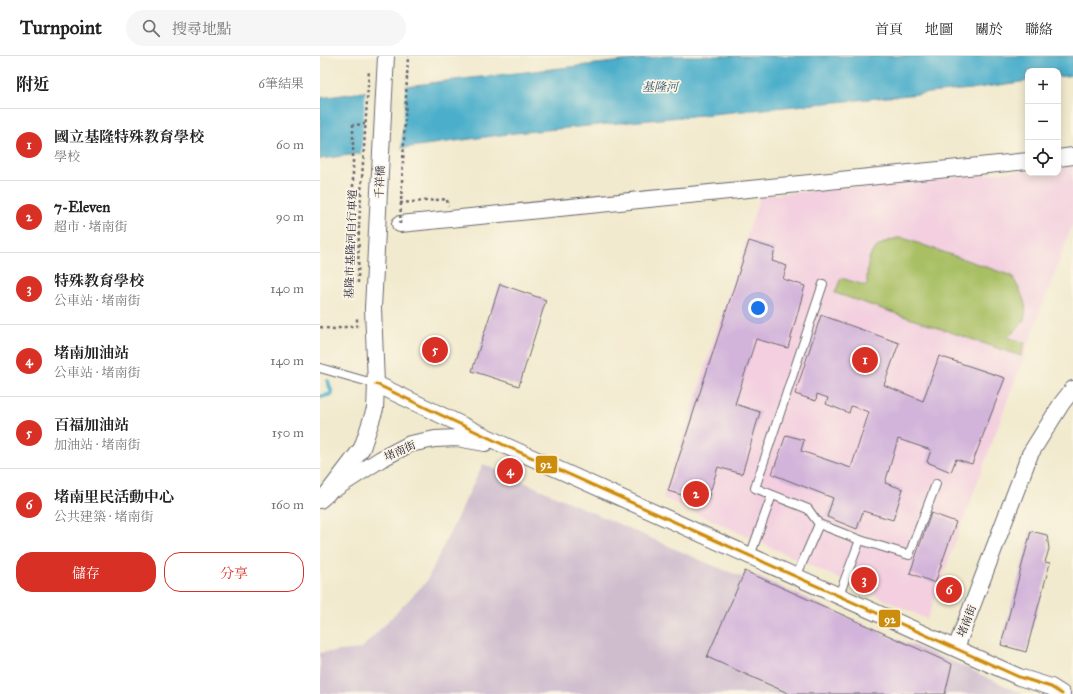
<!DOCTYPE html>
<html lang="zh-TW">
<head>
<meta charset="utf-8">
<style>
	body { margin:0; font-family:"IM FELL Great Primer","Noto Serif TC",serif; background:#f6f6f6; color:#222 }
	.controls { position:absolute; right:12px; top:12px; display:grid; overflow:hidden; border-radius:8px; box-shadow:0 2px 10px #0003 }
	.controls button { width:36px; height:36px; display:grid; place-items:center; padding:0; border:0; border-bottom:1px solid #e0e0e0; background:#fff; color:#222; font:20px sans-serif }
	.you { position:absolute; left:438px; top:252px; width:14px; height:14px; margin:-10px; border:3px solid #fff; border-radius:50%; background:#1a73e8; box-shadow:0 0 0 6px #1a73e833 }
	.badge { display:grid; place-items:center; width:26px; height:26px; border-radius:50%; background:#d93025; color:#fff; font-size:13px; font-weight:700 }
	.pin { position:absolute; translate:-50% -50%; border:2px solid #fff; box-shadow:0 1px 4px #0006 }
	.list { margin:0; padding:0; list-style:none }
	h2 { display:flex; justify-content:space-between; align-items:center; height:52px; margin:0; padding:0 16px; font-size:17px }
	h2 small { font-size:13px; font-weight:400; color:#767676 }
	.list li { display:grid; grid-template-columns:26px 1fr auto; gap:12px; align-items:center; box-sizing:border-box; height:72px; padding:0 16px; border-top:1px solid #e0e0e0 }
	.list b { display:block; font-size:15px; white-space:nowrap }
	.list p { margin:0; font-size:13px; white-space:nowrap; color:#767676 }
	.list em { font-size:13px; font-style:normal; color:#767676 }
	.actions { display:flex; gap:8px; padding:12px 16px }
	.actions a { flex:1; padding:9px 0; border:1px solid #d93025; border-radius:16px; text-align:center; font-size:14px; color:#d93025 }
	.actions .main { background:#d93025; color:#fff }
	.icon { flex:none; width:22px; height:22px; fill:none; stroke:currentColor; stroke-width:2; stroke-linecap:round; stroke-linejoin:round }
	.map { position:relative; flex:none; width:753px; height:638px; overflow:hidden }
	header { display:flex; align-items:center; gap:24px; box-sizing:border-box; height:56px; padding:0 20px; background:#fff; border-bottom:1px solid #e0e0e0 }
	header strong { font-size:19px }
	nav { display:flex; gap:22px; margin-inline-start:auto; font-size:14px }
	.search { width:280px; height:36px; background:#f6f6f6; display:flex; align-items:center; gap:10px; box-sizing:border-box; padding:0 14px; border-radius:22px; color:#767676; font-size:15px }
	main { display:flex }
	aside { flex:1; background:#fff }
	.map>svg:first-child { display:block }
	.built { fill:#f3cfdf }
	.industrial { fill:#cfbdce }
	.green { fill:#a8bf64; stroke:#657050 }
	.water { fill:#4cafcb; stroke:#376883 }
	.pier { fill:#f1eace }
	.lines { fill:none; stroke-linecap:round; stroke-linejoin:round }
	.stream { stroke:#4cafcb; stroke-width:4 }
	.building { fill:#d2b3da }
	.service-casing { stroke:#6a686e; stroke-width:10 }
	.minor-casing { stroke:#6a686e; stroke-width:18 }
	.path { stroke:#6a686e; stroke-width:2.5; stroke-dasharray:3 3; stroke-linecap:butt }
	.service { stroke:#fff; stroke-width:8 }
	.minor { stroke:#fff; stroke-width:16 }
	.minor-bridge-casing { stroke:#6a686e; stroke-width:18; stroke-linecap:butt }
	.path-bridge { stroke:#6a686e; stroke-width:2.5; stroke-dasharray:3 3; stroke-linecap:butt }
	.minor-bridge { stroke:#fff; stroke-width:16 }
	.bus-1-casing { stroke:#fcf5e5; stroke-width:6 }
	.bus-1 { stroke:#cc8c0c; stroke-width:3 }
	.labels { text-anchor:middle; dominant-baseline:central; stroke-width:3.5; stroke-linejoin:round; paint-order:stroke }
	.street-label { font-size:11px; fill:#22223b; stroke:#fcf5e5 }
	.water-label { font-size:12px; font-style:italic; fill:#335a75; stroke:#fcf5e5 }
	.line-badge { stroke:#fcf5e5; stroke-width:1.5 }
	.badge-label { font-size:11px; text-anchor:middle; font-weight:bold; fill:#fff }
</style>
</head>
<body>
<header>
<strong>Turnpoint</strong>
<div class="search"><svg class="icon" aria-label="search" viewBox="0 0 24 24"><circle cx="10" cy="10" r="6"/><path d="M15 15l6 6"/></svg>搜尋地點</div>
<nav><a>首頁</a><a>地圖</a><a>關於</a><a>聯絡</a></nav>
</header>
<main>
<aside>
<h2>附近<small>6筆結果</small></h2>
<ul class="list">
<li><span class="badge">1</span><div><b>國立基隆特殊教育學校</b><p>學校</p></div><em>60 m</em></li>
<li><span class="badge">2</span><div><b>7-Eleven</b><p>超市 · 堵南街</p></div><em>90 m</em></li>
<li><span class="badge">3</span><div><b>特殊教育學校</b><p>公車站 · 堵南街</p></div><em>140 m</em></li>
<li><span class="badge">4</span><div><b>堵南加油站</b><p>公車站 · 堵南街</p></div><em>140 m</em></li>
<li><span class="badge">5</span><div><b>百福加油站</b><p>加油站 · 堵南街</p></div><em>150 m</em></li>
<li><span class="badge">6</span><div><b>堵南里民活動中心</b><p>公共建築 · 堵南街</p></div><em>160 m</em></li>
</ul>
<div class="actions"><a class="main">儲存</a><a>分享</a></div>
</aside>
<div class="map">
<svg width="753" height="638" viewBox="0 0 753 638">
	<rect width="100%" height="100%" fill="#fcf5e5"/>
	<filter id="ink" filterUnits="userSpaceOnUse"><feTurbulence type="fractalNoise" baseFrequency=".025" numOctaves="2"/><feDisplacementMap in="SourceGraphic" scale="8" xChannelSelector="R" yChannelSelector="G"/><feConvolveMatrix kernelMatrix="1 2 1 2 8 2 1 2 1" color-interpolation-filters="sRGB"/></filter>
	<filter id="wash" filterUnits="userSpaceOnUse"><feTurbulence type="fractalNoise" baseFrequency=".012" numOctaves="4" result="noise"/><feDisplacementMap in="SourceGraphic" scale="16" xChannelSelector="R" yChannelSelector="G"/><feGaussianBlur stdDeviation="0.9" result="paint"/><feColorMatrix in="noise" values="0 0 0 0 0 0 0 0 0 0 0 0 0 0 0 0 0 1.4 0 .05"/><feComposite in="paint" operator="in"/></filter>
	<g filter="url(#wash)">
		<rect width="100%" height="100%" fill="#f1eace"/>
		<path class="built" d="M753,110V167L607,563L343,442L440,140L708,114V117H738V111Z"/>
		<path class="industrial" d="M163,408L387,507L638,608L703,638H0V597L41,593L106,526Z"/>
		<path class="green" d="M577,182H583L692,220C706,245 716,262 687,281L705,287L701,300L515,237L521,222L547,230C547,202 547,191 577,182Z"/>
		<path class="water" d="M348,0H753V19L738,21V15H708V25L651,33L195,77L0,103V42L125,25Z"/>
		<path class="pier" d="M86,28L81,94L41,99L46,34Z"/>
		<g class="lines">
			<path class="stream" d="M0,341L12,338L8,325"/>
		</g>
		<g id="blocks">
			<g class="building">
				<path d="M429,185L455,193L452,205L467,210L463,223L485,230L468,292L436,283L415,348L440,356L422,418L398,411L387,446L348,435Z"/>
				<path d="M180,228L226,244L199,330L152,315Z"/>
				<path d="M501,259L579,287L564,329L603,345L619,300L685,322L652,408L636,403L631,416L607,406L611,394L578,383L565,427L583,433L573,464L543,455L537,473L507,461L513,442L452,418L466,379L484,384L481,395L531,412L549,356L531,350L529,357L506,348L508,342L497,338L496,345L475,338Z"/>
				<path d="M611,457L636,466L615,527L590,517Z"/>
				<path d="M711,475L727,479L729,493L725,506L730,507L706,596L681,589Z"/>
				<path d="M425,515L632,608L625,638H470L387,601Z"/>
				<path d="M624,523L639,528L633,546L618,541Z"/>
			</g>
		</g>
	</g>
	<g filter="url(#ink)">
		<use href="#blocks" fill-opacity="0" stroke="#6a686e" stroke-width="1"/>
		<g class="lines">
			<defs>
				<g id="service">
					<path d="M0,312L56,328"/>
					<path d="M499,468L488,453L435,432L503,228"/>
					<path d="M430,500L452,439"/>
					<path d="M476,521L499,468L540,484L589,499L616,428"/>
					<path d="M519,539L540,484"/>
				</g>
				<g id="minor">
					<path d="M738,102L753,100"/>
					<path d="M80,168L708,105"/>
					<path d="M56,328L186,390L699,621L731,631L742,638"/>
					<path d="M16,432L61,403L90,388L115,383L137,382L165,387"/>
					<path d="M0,444L7,438L42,392L55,353L56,328L53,252"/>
					<path d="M636,592L710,398L742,347L753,333"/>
				</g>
			</defs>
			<use href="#service" class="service-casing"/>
			<use href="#minor" class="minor-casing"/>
			<g class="path">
				<path d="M33,143V69L45,68"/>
				<path d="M80,147L127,143L128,150"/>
				<path d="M38,227L39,169"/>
				<path d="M0,271L13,273L31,270H37V260"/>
			</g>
			<use href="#service" class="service"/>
			<use href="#minor" class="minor"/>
			<defs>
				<path id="minor-bridge" d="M53,252L66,0"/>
			</defs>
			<use href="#minor-bridge" class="minor-bridge-casing"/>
			<g class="path-bridge">
				<path d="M80,168L88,0"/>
				<path d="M39,169L49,14"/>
			</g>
			<use href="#minor-bridge" class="minor-bridge"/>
			<defs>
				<path id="bus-1" d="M56,328L186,390L699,621L731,631L742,638"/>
			</defs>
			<use href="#bus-1" class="bus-1-casing"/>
			<use href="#bus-1" class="bus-1"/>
		</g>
	</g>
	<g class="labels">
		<g class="street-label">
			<text transform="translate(60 126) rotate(-87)">千祥橋</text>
			<text transform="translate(31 188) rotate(-88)">基隆市基隆河自行車道</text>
			<text transform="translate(80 395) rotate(-24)">堵南街</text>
			<text transform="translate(647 565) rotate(-69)">堵南街</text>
		</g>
		<g class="water-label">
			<text x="340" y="31">基隆河</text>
		</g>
	</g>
	<g class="line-badge">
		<rect x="215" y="399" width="23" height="19" rx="4" fill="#cc8c0c"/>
		<rect x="558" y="553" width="23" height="19" rx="4" fill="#cc8c0c"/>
	</g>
	<g class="badge-label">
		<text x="226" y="412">92</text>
		<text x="570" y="567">92</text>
	</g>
</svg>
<div class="controls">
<button>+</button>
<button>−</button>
<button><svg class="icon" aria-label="locate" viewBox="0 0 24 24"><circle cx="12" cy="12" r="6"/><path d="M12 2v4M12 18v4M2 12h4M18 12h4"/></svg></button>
</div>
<div class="you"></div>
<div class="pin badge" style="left:545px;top:304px">1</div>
<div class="pin badge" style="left:376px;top:438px">2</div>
<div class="pin badge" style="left:544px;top:524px">3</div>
<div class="pin badge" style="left:190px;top:415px">4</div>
<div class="pin badge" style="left:115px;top:294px">5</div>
<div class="pin badge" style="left:629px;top:534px">6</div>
</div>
</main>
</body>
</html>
